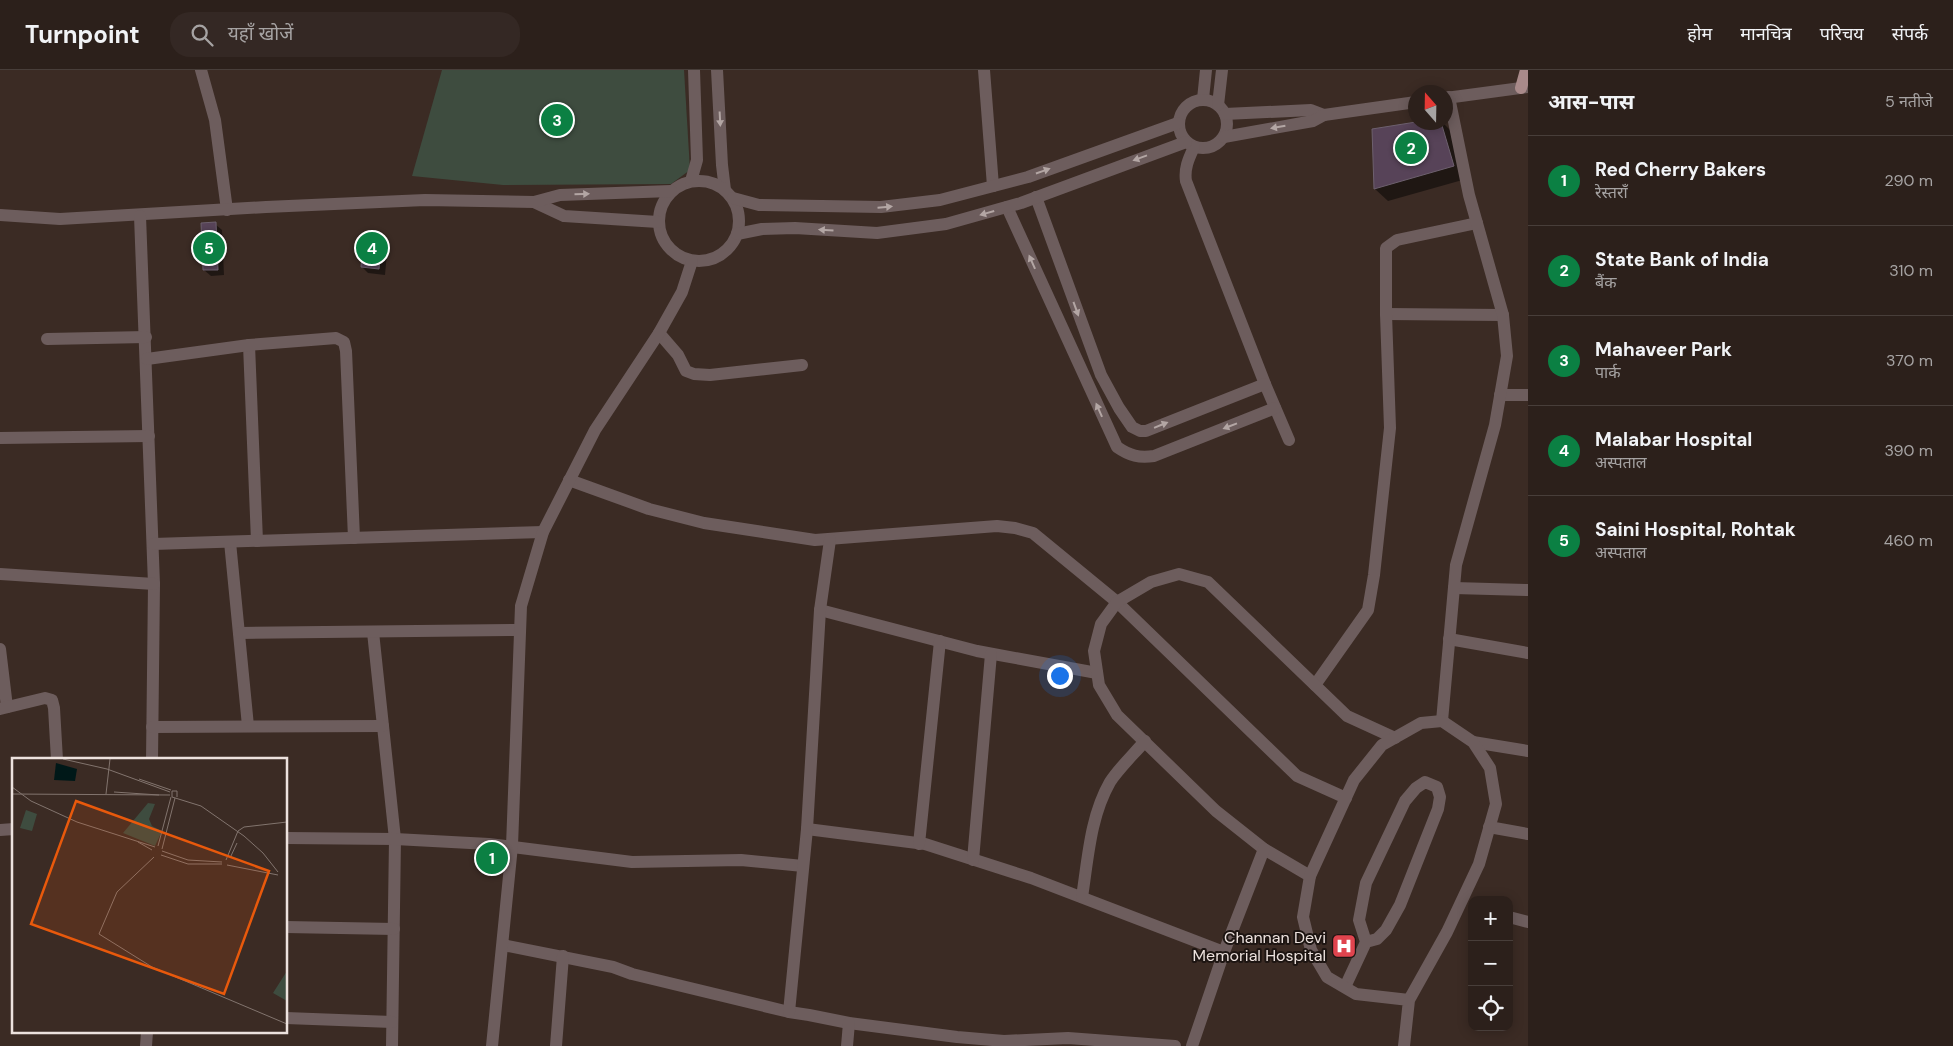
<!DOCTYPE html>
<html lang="hi">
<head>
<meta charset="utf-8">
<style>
	body { margin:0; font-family:"DM Sans","Noto Sans Devanagari",sans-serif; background:#342824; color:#f1f3f6 }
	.controls { position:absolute; right:15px; bottom:15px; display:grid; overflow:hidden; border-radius:10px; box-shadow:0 2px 12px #0003 }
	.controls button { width:45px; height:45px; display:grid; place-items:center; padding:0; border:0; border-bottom:1px solid #483e3a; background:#2c201b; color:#f1f3f6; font:25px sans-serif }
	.compass { position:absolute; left:1408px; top:15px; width:45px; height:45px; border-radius:50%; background:#2c201b; box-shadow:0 2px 12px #0003; rotate:340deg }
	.you { position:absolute; left:1059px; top:605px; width:18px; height:18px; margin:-12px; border:4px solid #fff; border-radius:50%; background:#1a73e8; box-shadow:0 0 0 8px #1a73e833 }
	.badge { display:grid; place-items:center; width:32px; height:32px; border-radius:50%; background:#0b8043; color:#fff; font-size:16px; font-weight:700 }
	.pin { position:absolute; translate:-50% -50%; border:2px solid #fff; box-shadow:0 1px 5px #0006 }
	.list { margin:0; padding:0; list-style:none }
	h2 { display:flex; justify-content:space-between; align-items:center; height:65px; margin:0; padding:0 20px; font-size:21px }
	h2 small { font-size:16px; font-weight:400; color:#a6a3a3 }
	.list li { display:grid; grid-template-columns:32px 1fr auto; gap:15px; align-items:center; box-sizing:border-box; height:90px; padding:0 20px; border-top:1px solid #483e3a }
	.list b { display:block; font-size:19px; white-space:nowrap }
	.list p { margin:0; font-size:16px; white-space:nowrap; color:#a6a3a3 }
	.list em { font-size:16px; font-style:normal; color:#a6a3a3 }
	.icon { flex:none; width:28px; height:28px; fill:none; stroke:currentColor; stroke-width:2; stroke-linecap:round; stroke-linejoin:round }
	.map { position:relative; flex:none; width:1528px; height:976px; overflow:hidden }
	header { display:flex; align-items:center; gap:30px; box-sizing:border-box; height:70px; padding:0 25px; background:#2c201b; border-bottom:1px solid #483e3a }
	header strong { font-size:24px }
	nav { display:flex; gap:28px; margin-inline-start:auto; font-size:18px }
	.search { width:350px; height:45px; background:#342824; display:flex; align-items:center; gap:12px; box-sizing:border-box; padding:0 18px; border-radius:20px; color:#a6a3a3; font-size:19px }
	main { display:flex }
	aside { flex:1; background:#2c201b }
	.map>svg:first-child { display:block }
	.green { fill:#3e4c3f }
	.shadow { fill:#0007 }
	.building { fill:#574358; stroke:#6d606e }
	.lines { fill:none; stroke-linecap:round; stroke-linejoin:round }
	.minor { stroke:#6d5d5d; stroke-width:12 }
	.major { stroke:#a98a8a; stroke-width:12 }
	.oneway { fill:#b3a6a4 }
	.labels { text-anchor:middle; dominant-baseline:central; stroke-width:4; stroke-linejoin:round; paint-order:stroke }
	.poi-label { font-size:16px; fill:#ede2de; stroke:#1d1512; text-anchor:end }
	.inset-road { fill:none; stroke:#82746e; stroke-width:1 }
	.view { fill:#e8590c; fill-opacity:0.15; stroke:#e8590c; stroke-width:2.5 }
	.inset-edge { fill:none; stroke:#ede2de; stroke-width:2.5 }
</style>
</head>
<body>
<header>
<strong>Turnpoint</strong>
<div class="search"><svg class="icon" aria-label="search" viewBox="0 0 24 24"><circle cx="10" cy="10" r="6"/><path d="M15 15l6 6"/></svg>यहाँ खोजें</div>
<nav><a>होम</a><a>मानचित्र</a><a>परिचय</a><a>संपर्क</a></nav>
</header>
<main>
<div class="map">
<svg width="1528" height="976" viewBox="0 0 1528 976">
	<rect width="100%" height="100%" fill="#3b2b24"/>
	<path class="green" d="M442,0H684L690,100L671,114L503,115L412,106Z"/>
	<g class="shadow">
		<path d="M1419,52H1442L1452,62L1466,109L1388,131L1375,119Z"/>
		<path d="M215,154L222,160L224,205L211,206L204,200Z"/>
		<path d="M381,165L388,171L385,205L368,203L362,197Z"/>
		<path d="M497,783L500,785V798L490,796L487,794Z"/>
		<path d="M1345,872L1351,882L1346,884L1340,874Z"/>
	</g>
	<g class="building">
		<path d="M1416,52H1441L1454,96L1374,119L1372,59Z"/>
		<path d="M216,152L218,200H203L201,153Z"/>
		<path d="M364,163L382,164L379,199L361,197Z"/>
		<path d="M486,780L498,781V796L486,794Z"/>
		<path d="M1345,871L1349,879L1342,882L1339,873Z"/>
	</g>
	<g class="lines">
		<g class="minor">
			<path d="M201,0L215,50L227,140"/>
			<path d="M717,0L722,95L725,120"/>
			<path d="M984,0L993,116"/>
			<path d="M1446,28L1528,17"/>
			<path d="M1203,29L1206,0"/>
			<circle cx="1203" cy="54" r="24"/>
			<path d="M1218,35L1222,0"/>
			<path d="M1225,44L1311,40L1324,45"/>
			<path d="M1224,67L1313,51L1324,45L1416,32"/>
			<path d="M1194,77C1189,88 1184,98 1186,111L1265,314L1289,370"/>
			<circle cx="699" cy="151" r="40"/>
			<path d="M691,111L697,90L694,0"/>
			<path d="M1036,127L1101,305L1119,338L1132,357L1140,361H1146L1265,314"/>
			<path d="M733,128L759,135L881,137L940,130L1028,107L1178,53"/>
			<path d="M534,132L564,146L658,152"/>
			<path d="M1007,137L1117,377C1130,386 1139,388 1154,386L1275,338"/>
			<path d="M0,145L60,149L266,137L425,130L534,132L560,125L671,121"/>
			<path d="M140,146L154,514L152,690"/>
			<path d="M737,164L762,159L795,158L877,163L946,154L1021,133L1186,72"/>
			<path d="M1386,244L1503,245"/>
			<path d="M659,263L678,285L686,301L694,304L710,305L802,295"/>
			<path d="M47,269L146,267"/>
			<path d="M249,275L257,471"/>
			<path d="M147,289L249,275L336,268L344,272L346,281L354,468"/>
			<path d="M1500,325H1528"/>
			<path d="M0,368L149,366"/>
			<path d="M569,410L649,439L704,453L815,470L997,456L1015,458L1033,463L1117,532L1297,706L1346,728"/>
			<path d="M230,472L248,656"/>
			<path d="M153,474L543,462"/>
			<path d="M0,504L154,514"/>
			<path d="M1454,518L1528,520"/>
			<path d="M820,540L977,581L1097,603"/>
			<path d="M373,562L395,769L392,976"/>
			<path d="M239,563L519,560"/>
			<path d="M1449,569L1528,583"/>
			<path d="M0,579L7,637"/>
			<path d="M1315,615L1368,540L1374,505L1390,358L1386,244V178L1397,170L1477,153"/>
			<path d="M0,639L45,628L52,630L54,638L57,690"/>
			<path d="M1442,651L1456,495L1495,355L1507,286L1503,245L1469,125L1449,27"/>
			<path d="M152,657L383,656"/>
			<path d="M1473,672L1528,681"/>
			<path d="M1489,757L1528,764"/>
			<path d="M807,759L925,774L1031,808L1224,882"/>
			<path d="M0,760L14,759"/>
			<path d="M286,768L395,769L489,774L632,792L741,790L803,796"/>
			<path d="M919,774L940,571"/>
			<path d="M973,790L991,584"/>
			<path d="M1310,806L1264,779L1216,741L1117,645L1099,615L1094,581L1101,554L1117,532L1151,512L1179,504L1208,512L1347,646L1395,668"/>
			<path d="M1082,827C1088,789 1090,747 1110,712C1119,698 1134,684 1145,671"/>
			<path d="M1509,847L1528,852"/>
			<path d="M286,857L394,859"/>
			<path d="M503,875L613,897L632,904L789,942L809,945L849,953L957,967L1004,971L1068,968L1175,976"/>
			<path d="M1345,917L1366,872L1359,850L1366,813L1405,731L1416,718L1425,712L1437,717L1440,727L1438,739L1400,835L1386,860L1377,869L1366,872"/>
			<path d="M789,942L807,759L820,540L830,470"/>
			<path d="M286,948L392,952"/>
			<path d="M146,976L147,962"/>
			<path d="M492,976L512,776L521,536L543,462L595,360L659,263L682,222L692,191"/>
			<path d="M556,976L563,886"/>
			<path d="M847,976L849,953"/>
			<path d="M1192,976L1224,882L1264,779"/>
			<path d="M1404,976L1409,930L1447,862L1479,794L1496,734L1490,698L1473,672L1442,651L1421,653L1382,675L1354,710L1310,806L1303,847L1311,880L1327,907L1356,924L1409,930"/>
		</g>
		<path class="major" d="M1521,18L1526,0"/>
	</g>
	<defs><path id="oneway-solid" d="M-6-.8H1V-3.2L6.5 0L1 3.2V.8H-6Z" transform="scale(1.25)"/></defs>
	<g class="oneway">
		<use href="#oneway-solid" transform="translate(720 49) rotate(87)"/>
		<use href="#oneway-solid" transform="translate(1278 57) rotate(170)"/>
		<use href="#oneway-solid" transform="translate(1140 88) rotate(160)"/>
		<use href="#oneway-solid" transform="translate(1043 101) rotate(-19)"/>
		<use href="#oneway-solid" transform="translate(582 124) rotate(-2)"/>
		<use href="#oneway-solid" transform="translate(885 137) rotate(-5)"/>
		<use href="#oneway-solid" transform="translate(987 143) rotate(164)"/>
		<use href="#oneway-solid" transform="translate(826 160) rotate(-176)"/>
		<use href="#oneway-solid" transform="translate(1032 192) rotate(-114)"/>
		<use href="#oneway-solid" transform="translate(1076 239) rotate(70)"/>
		<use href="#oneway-solid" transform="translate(1099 340) rotate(-114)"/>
		<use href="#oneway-solid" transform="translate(1161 355) rotate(-22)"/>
		<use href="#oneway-solid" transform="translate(1230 356) rotate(159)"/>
	</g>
	<defs>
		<symbol id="hospital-square" viewBox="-11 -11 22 22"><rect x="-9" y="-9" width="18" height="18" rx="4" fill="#e0444e" stroke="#1d1512"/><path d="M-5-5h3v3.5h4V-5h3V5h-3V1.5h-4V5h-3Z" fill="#fff"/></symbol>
	</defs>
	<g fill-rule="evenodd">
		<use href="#hospital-square" x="1330" y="862" width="28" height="28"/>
	</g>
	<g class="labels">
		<g class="poi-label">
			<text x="1326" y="867">Channan Devi<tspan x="1326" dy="18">Memorial Hospital</tspan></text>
		</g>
	</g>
	<g transform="translate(12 688)">
		<rect width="275" height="275" fill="#3b2b24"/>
		<path d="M136,45L143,46L137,61L140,68L150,73L143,88L111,75ZM14,52L25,56L20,73L8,70ZM275,213V243L261,235Z" fill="#3e4c3f"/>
		<path d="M44,5L65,11L63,23L42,22Z" fill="#001818"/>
		<path class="inset-road" d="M51,1L95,11L158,34M127,21L159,32M0,29L19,43L65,64L143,89M102,34L147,37M0,36L158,37M94,36L98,1M165,39V33H160V39L189,48L232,78L251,95L266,114M226,73L232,69L275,64M126,84L140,92M146,88L159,39M150,91L163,40M150,93L176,102L210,104M149,97L176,106H210M142,99L105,134L87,176L140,209L275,266M218,100L225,85M214,102L226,73M215,107L266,117"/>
		<path class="view" d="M64,43L257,113L212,236L19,166Z"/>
		<rect width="275" height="275" class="inset-edge"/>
	</g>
</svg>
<div class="controls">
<button>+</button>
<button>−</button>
<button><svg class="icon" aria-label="locate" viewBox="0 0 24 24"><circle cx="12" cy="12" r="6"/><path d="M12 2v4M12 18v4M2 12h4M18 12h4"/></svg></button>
</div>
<svg class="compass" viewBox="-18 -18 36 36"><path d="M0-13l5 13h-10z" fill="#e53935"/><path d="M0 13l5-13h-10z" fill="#a6a3a3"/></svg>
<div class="you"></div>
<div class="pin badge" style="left:492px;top:788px">1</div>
<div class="pin badge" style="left:1411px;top:78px">2</div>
<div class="pin badge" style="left:557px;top:50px">3</div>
<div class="pin badge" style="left:372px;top:178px">4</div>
<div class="pin badge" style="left:209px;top:178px">5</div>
</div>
<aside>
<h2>आस-पास<small>5 नतीजे</small></h2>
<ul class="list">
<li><span class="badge">1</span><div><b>Red Cherry Bakers</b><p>रेस्तराँ</p></div><em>290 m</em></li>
<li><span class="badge">2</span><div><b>State Bank of India</b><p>बैंक</p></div><em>310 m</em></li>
<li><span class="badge">3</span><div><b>Mahaveer Park</b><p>पार्क</p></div><em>370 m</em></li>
<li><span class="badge">4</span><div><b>Malabar Hospital</b><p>अस्पताल</p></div><em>390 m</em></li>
<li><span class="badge">5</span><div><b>Saini Hospital, Rohtak</b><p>अस्पताल</p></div><em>460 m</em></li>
</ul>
</aside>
</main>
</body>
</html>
